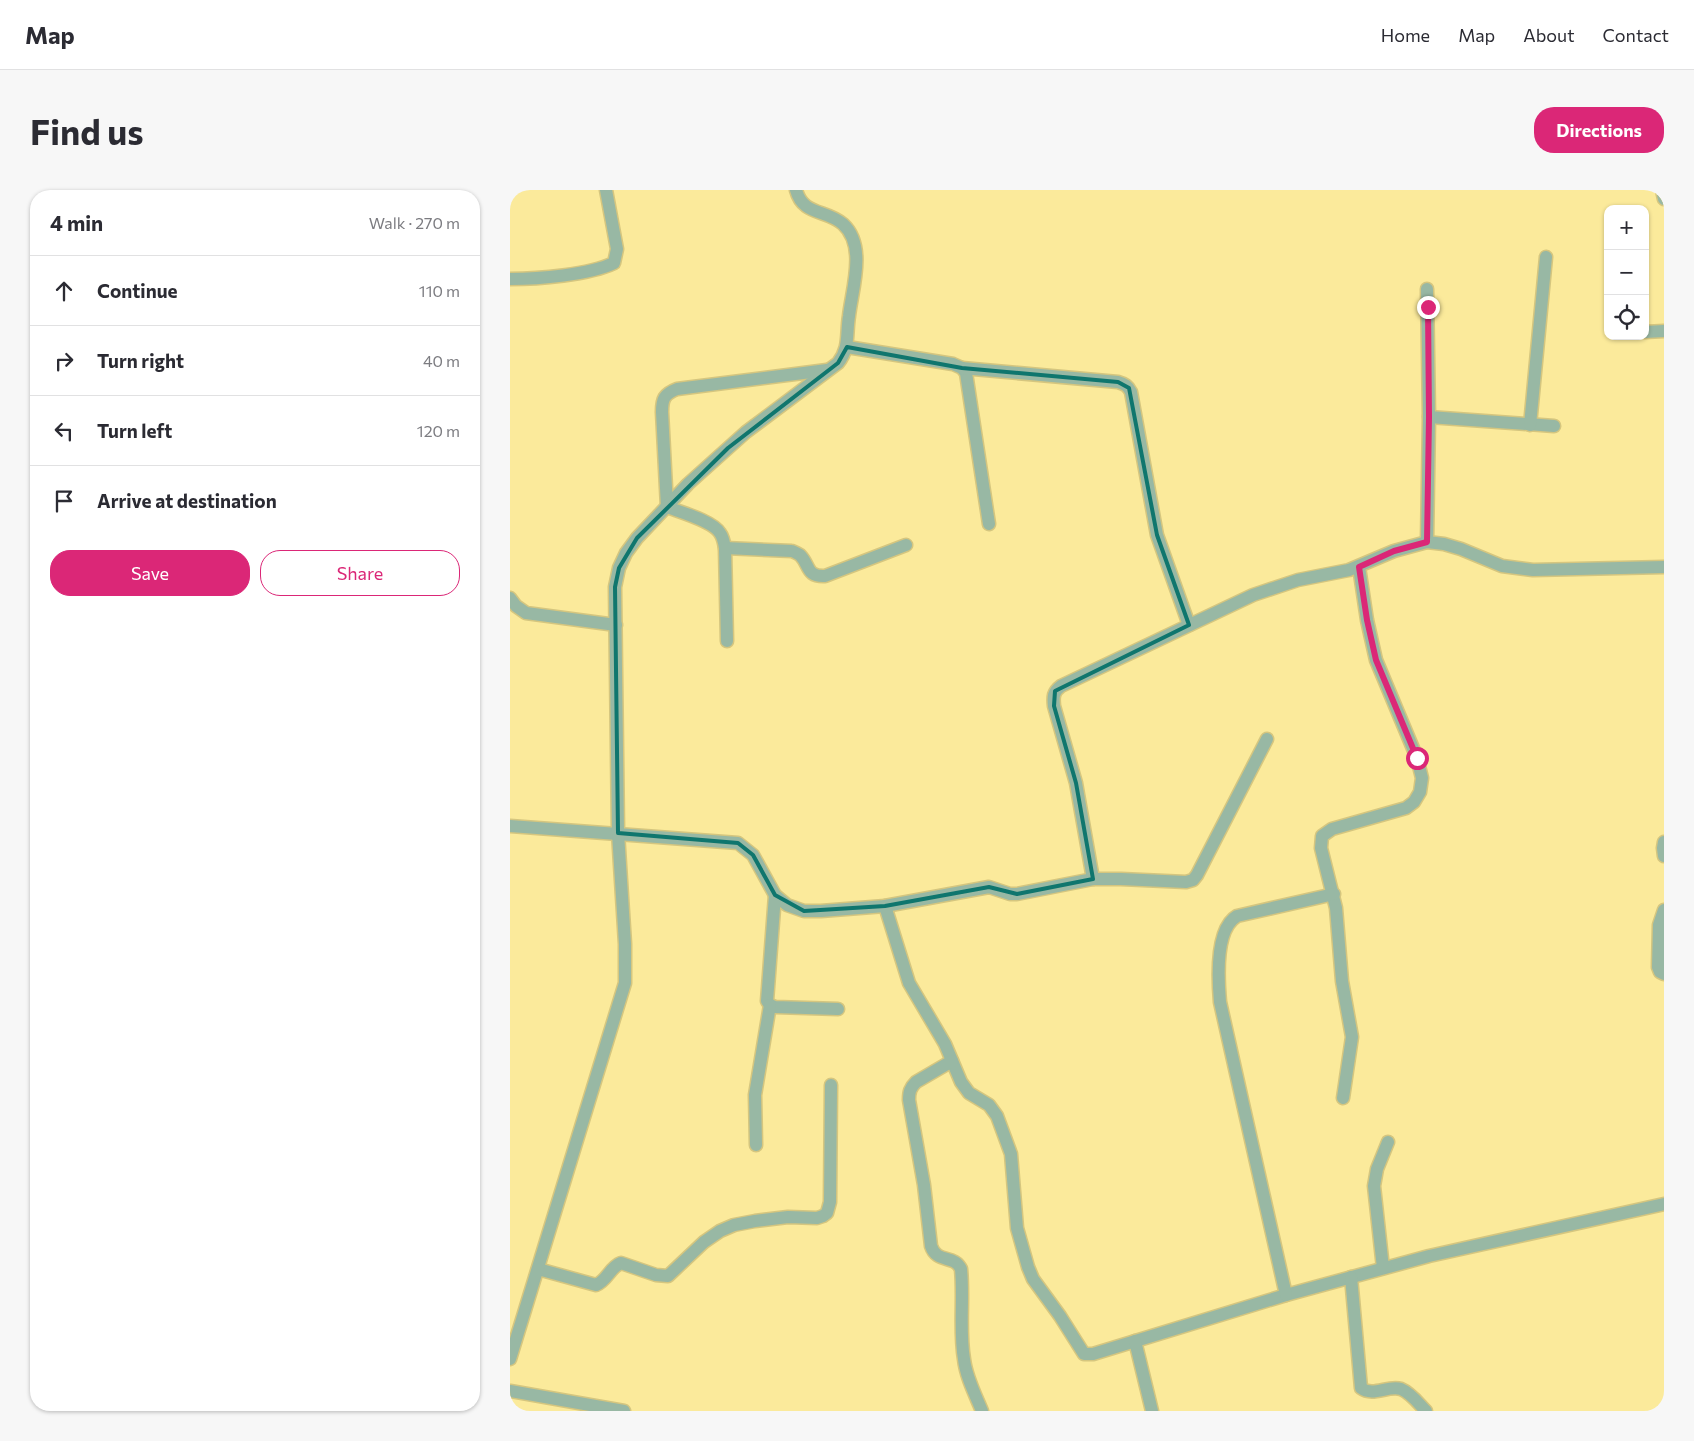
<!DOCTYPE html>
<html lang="en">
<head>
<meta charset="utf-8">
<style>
	body { margin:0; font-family:Commissioner,sans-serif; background:#f7f7f7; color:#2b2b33 }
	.controls { position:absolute; right:15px; top:15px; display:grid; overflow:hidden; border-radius:10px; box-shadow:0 1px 4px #0004 }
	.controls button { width:45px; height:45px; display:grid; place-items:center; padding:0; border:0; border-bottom:1px solid #e1e1e2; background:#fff; color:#2b2b33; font:25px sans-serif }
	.stop { position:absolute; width:15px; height:15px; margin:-11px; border:4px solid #db2777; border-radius:50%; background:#fff }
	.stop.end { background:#db2777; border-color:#fff; box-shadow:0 1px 5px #0008 }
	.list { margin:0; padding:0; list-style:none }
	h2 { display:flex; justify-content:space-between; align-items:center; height:65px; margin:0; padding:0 20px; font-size:21px }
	h2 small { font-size:16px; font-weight:400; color:#7c7c81 }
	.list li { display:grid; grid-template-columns:32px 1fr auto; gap:15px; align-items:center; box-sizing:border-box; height:70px; padding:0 20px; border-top:1px solid #e1e1e2 }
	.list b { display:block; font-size:19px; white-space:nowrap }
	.list em { font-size:16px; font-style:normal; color:#7c7c81 }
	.actions { display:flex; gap:10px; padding:15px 20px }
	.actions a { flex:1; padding:11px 0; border:1px solid #db2777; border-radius:20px; text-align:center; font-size:18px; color:#db2777 }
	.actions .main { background:#db2777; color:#fff }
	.icon { flex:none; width:28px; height:28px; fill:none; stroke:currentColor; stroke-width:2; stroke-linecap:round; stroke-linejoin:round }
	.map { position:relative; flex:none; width:1154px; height:1221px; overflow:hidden; border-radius:20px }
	header { display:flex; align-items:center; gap:30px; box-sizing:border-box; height:70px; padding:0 25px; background:#fff; border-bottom:1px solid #e1e1e2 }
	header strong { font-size:24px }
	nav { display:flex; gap:28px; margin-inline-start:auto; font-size:18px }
	.intro { display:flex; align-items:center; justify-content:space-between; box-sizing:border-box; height:120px; padding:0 30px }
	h1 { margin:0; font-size:35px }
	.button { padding:12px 22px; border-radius:20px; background:#db2777; color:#fff; font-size:18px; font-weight:700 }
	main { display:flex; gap:30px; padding:0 30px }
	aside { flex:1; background:#fff; border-radius:20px; box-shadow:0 1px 4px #0004 }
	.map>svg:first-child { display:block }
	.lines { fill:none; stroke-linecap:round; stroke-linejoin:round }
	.minor-casing { stroke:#d5c67f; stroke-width:15 }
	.minor { stroke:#98b8a4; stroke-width:12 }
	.route { stroke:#db2777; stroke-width:6 }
	.marked { fill:none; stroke:#0f766e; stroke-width:4; stroke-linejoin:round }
</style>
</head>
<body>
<header>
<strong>Map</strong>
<nav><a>Home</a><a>Map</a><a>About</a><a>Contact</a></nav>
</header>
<div class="intro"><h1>Find us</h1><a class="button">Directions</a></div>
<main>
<aside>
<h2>4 min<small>Walk · 270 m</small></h2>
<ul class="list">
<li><svg class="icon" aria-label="ahead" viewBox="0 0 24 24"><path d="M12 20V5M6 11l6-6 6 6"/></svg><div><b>Continue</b></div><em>110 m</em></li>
<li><svg class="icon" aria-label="right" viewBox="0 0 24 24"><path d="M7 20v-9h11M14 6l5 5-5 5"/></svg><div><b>Turn right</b></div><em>40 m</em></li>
<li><svg class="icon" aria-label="left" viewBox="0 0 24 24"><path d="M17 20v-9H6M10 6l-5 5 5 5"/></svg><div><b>Turn left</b></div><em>120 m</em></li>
<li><svg class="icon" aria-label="arrive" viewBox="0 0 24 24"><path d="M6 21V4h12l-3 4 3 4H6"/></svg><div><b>Arrive at destination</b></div></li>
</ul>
<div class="actions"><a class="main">Save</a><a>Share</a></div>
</aside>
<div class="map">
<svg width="1154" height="1221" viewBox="0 0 1154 1221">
	<rect width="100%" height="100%" fill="#fbea9b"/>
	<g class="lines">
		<defs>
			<g id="minor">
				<path d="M1152,0L1154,9"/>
				<path d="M0,89C28,89 79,85 104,73L107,59L96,0"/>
				<path d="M1135,142L1154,141"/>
				<path d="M337,157L443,174L452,178L456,183L479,334"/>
				<path d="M452,178L608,192C615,194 618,196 621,202L647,345L679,435"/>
				<path d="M919,227L1044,236"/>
				<path d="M1020,235L1036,67"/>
				<path d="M917,352L919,227L917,99"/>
				<path d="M215,358L282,361C283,361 290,365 290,365C300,375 296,387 315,386L396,355"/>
				<path d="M0,408L6,416L16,423L106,435"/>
				<path d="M217,451L215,358C214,352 213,347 210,343C203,331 170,322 157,317L152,222C152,209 154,204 167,199L317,180"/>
				<path d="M0,636L228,653L243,665L265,705L277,715L294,721H311L375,716L479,697L500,704H507L583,689H611L676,692L683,690L687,685L757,549"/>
				<path d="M1154,652L1153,658L1154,666"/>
				<path d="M583,689L566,593L544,516C543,507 543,502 551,496L743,405L788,390L839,380L884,361L917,352L934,354L951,359L992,376L1023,380L1154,377"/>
				<path d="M265,705L257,811L260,815L265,817L328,819"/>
				<path d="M375,716L399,793L435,854L451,892L459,903L479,915L487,926L501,964L507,1038L518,1077L523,1089L550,1126L574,1164H583L776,1105L919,1066L1154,1014"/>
				<path d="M1154,720L1149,735L1148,777L1150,782L1154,784"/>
				<path d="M442,871L406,892C400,898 399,902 399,910L414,995L421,1056C427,1074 444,1064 451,1079C454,1109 449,1140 454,1169C456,1187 465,1204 472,1221"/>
				<path d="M833,908L842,847L832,791L826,718L811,658L812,646L822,639L896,618L904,612L910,602L912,588L907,568L866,470L857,430L849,377"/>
				<path d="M246,955L245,905L260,815"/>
				<path d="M873,1078L864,996L867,979L878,952"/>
				<path d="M28,1079L86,1095C97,1091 100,1077 111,1073L146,1085L158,1086L194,1052L210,1041L224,1035L245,1031L278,1027L307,1028L313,1026L317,1023L320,1012L321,895"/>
				<path d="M841,1087L851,1198C863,1207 878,1195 891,1199C901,1203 909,1214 916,1221"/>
				<path d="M776,1105L710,812C708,789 705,739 727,726L824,704"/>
				<path d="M625,1151L642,1221"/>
				<path d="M0,1169L115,793V754L108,643L105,397L109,378L116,363L127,348L178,294L236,242L328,173C340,158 336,144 339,126C342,99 357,56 333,34C316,19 293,26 286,0"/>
				<path d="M0,1201L114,1221"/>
			</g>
		</defs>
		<use href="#minor" class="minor-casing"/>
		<use href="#minor" class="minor"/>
	</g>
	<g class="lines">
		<path class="route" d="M907,568L866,470L857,430L849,377L884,361L917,352L919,227L918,117"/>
	</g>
	<path class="marked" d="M337,157L452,178L608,192L619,198L647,345L679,435L545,501L544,516L566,593L583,689L507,704L479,697L375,716L294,721L265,705L243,665L228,653L108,643L105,397L109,378L127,348L218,258L328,173Z"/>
</svg>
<div class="controls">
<button>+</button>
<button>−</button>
<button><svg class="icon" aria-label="locate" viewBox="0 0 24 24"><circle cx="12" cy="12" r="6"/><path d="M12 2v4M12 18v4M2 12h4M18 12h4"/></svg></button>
</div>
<div class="stop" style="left:907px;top:568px"></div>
<div class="stop end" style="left:918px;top:117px"></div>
</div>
</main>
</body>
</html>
